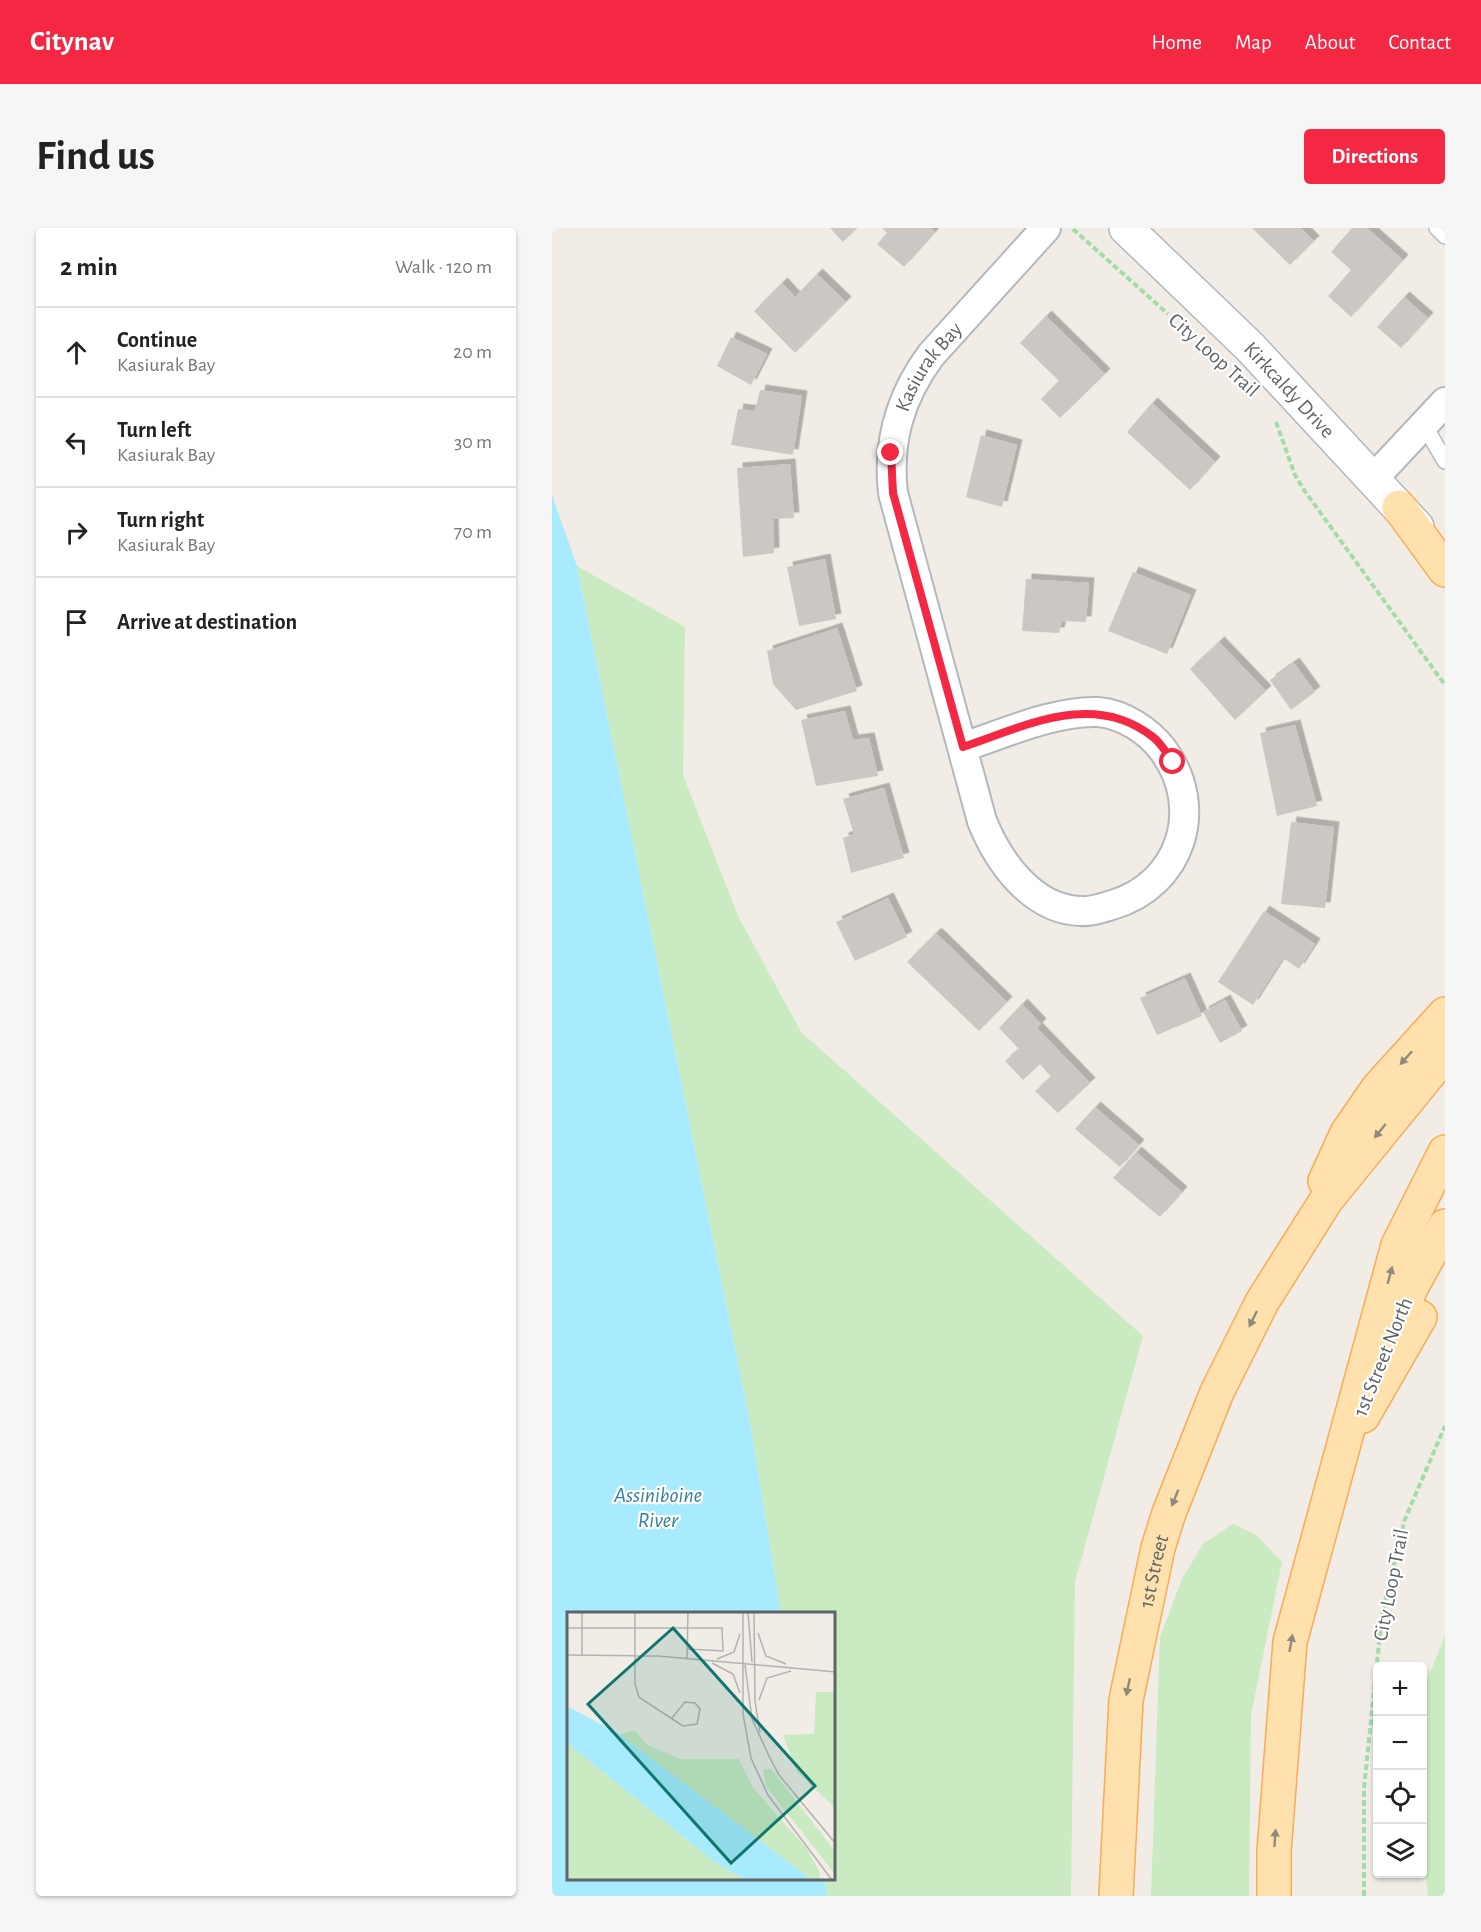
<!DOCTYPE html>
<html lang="en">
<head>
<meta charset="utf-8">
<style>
	body { margin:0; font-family:"Alegreya Sans",sans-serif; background:#f6f6f6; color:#222 }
	.controls { position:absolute; right:18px; bottom:18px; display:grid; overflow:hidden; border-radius:6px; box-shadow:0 2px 4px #0004 }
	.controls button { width:54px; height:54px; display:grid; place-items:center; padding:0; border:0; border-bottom:2px solid #e0e0e0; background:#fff; color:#222; font:30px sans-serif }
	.stop { position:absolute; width:18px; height:18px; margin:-14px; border:4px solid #f52843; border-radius:50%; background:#fff }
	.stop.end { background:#f52843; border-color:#fff; box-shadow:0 2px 6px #0008 }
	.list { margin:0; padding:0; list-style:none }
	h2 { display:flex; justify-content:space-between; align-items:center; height:78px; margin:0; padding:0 24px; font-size:26px }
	h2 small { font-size:20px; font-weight:400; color:#767676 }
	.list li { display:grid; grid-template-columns:39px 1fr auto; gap:18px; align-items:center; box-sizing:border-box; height:90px; padding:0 24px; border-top:2px solid #e0e0e0 }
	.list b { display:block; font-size:22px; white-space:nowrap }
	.list p { margin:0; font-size:20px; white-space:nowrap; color:#767676 }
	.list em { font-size:20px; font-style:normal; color:#767676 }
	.icon { flex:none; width:33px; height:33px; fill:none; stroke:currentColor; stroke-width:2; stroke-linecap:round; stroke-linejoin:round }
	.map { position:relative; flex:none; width:893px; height:1668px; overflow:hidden; border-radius:6px }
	header { display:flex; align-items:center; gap:36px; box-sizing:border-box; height:84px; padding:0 30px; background:#f52843; color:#fff }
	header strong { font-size:28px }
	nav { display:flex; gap:33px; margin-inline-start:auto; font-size:21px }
	.intro { display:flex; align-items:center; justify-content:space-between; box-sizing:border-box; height:144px; padding:0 36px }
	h1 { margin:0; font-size:42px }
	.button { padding:15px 27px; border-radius:6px; background:#f52843; color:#fff; font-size:21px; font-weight:700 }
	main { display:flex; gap:36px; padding:0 36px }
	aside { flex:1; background:#fff; border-radius:6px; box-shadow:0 2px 4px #0004 }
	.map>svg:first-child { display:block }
	.green { fill:#caeac1 }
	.water { fill:#a8ebff }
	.building { fill:#ccc7c3; filter:url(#shadow) }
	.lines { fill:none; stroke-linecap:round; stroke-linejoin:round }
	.lane-casing { stroke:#b4b8bb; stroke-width:18 }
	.street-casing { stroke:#b4b8bb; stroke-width:32 }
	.secondary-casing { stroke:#b2b8bc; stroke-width:36 }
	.primary-casing { stroke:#fbaa55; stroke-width:36 }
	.path { stroke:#a4dca7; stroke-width:4; stroke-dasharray:6 3; stroke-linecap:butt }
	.lane { stroke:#fff; stroke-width:15 }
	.street { stroke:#fff; stroke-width:28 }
	.secondary { stroke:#fff; stroke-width:33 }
	.primary { stroke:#ffe1ad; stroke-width:33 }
	.oneway { fill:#8e8a7d }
	.route { stroke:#f52843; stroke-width:8 }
	.labels { text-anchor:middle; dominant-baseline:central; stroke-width:4.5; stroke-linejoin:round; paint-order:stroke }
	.street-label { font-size:21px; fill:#5e6468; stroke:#fff }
	.water-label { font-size:22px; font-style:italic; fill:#357e9d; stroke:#fff }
	.inset-road { fill:none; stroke:#b2b2b0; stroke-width:1.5 }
	.view { fill:#0f766e; fill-opacity:0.15; stroke:#0f766e; stroke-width:3 }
	.inset-edge { fill:none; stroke:#5e6468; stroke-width:3 }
</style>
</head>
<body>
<header>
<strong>Citynav</strong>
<nav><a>Home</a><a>Map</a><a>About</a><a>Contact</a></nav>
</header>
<div class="intro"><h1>Find us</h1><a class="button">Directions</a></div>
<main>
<aside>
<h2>2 min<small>Walk · 120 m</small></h2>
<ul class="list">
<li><svg class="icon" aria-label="ahead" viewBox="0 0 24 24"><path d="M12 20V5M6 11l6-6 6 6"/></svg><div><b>Continue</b><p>Kasiurak Bay</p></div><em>20 m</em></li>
<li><svg class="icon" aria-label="left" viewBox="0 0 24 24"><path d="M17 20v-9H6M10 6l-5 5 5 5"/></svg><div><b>Turn left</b><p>Kasiurak Bay</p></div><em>30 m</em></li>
<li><svg class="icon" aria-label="right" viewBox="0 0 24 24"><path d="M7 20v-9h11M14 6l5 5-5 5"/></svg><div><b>Turn right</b><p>Kasiurak Bay</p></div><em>70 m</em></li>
<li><svg class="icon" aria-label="arrive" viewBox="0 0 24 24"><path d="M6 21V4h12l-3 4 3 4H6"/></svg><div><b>Arrive at destination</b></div></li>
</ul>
</aside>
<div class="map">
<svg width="893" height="1668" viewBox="0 0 893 1668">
	<defs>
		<filter id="shadow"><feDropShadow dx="5.5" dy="-5.5" stdDeviation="0" flood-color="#0004"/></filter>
	</defs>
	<rect width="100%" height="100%" fill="#f1ece6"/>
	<g class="green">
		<path d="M25,338L133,399L131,547L186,688L249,804L591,1108L523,1354L519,1668H275L273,1652H282V1386H229L198,1194Z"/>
		<path d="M681,1296L704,1307L730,1334L699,1487L697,1668H599L608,1409L630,1351L651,1316Z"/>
		<path d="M893,1408V1668H876L870,1608L871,1462Z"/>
	</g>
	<path class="water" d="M0,267L25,338L198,1194L229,1386H16V1652H273L275,1668H0Z"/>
	<g class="building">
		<path d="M278,0H305L291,14Z"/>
		<path d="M330,0H378L383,4L352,39L325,16L335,5Z"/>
		<path d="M700,0H749L762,13L738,37Z"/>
		<path d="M800,0H815L851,32L799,89L776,68L799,42L779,24Z"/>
		<path d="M265,46L294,74L243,125L202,83L230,55L243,69Z"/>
		<path d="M852,69L876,90L849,120L825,99Z"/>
		<path d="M494,88L553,146L508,190L489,171L507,153L468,115Z"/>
		<path d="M179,109L215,126L199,157L165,138Z"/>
		<path d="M208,162L250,168L241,227L179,217L186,181L203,183Z"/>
		<path d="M600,175L663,234L638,262L575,204Z"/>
		<path d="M429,207L465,217L450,279L414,269Z"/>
		<path d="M238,236L242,290L221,291L222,325L191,329L185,240Z"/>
		<path d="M273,331L284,391L247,398L235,339Z"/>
		<path d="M581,344L639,367L615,426L556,403Z"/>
		<path d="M474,351L537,355L534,394L510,393L507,405L470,403Z"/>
		<path d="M285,400L305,463L244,482L221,456L215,423Z"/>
		<path d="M667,414L714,463L683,492L638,441Z"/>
		<path d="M742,435L763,464L739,482L718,452Z"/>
		<path d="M293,483L301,512L317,510L326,548L264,558L249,492Z"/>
		<path d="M743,497L765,578L725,588L708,505Z"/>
		<path d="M332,560L352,630L299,645L291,610L302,606L291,571Z"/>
		<path d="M739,594L782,599L773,680L729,676Z"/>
		<path d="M336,670L355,709L303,733L284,694Z"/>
		<path d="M712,683L763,716L747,741L731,730L701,777L666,754Z"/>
		<path d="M384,705L455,774L427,803L355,734Z"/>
		<path d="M633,750L650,788L605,807L588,770Z"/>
		<path d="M673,772L690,803L668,815L651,784Z"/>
		<path d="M470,776L489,796L485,800L538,855L506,885L483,863L499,849L488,836L471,852L453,833L467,821L447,800Z"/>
		<path d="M543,879L587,917L568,939L523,901Z"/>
		<path d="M584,924L630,964L608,989L561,950Z"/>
	</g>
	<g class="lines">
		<defs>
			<g id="lane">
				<path d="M885,0L893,8"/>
				<path d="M872,197L893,233"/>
			</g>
			<g id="street">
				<path d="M821,251L893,174"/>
				<path id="s1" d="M411,519C451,506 504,482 546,484C571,486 597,503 611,522C654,580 629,657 560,677C550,680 539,684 529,683C480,682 446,633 430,593L341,265C335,213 348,169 379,127L494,0"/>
			</g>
			<g id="secondary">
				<path id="s2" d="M574,0L698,119L865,299"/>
			</g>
			<g id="primary">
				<path d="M847,279L893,342"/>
				<path d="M773,953L795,905L826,860L893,786"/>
				<path d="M840,1107L859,1060L893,998"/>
				<path d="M811,1188L868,1089"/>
				<path id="s3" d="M564,1668L574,1472L606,1320L617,1285L665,1164L710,1074L775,971L893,826"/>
				<path d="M722,1668V1624L738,1414L846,1017L893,924"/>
			</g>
		</defs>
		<use href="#lane" class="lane-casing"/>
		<use href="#street" class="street-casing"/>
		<use href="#secondary" class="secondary-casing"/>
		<use href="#primary" class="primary-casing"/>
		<g class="path">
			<path d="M521,1L616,86"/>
			<path d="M724,194L743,247L752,262L893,457"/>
			<path d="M812,1668V1560L830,1387L853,1291L893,1198"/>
		</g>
		<use href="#lane" class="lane"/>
		<use href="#street" class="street"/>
		<use href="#secondary" class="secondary"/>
		<use href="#primary" class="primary"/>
	</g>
	<defs><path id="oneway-solid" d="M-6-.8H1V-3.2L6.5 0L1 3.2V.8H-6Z" transform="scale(1.5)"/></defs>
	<g class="oneway">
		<use href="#oneway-solid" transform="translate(854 830) rotate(132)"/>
		<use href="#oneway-solid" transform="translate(828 903) rotate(129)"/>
		<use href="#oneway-solid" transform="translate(838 1047) rotate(-75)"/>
		<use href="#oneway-solid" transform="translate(701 1091) rotate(116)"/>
		<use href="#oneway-solid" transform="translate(623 1270) rotate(112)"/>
		<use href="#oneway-solid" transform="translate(739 1415) rotate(-80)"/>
		<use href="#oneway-solid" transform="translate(576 1459) rotate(102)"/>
		<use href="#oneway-solid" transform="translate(723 1610) rotate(-86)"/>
	</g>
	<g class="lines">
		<path class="route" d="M339,225L341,265L411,519C474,498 541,462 601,509C609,515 615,526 621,534"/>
	</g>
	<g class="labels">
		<g class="street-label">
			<text transform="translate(662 127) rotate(42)">City Loop Trail</text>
			<text stroke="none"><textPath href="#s1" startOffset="1059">Kasiurak Bay</textPath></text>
			<text stroke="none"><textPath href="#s2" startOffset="230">Kirkcaldy Drive</textPath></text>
			<text transform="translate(831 1129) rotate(-68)">1st Street North</text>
			<text stroke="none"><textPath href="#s3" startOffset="328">1st Street</textPath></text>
			<text transform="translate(839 1357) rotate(-79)">City Loop Trail</text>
		</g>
		<g class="water-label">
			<text x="106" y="1267">Assiniboine<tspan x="106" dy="25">River</tspan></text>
		</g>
	</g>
	<g transform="translate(15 1384)">
		<rect width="268" height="268" fill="#f1ece6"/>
		<path d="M249,80H268V196L230,160L216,123L247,122ZM68,119L80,133L113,147H172L186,176L240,237L252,258L253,268H245L52,122ZM0,131L149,251L179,268H0ZM196,157H204L268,239V262L199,174Z" fill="#caeac1"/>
		<path d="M0,94L52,122L245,268H179L149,251L0,131Z" fill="#a8ebff"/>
		<path class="inset-road" d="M15,0V43M68,0V72L72,85L76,88L113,112L116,114L130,112L133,97L128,91L118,90L104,107M176,0V102L184,146L201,183L265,268M181,0L185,50M187,0L188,89L193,120M0,16H155L156,39L121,37M191,21L199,44L219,52M0,43L91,44L269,60M120,46L121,0M150,47L167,40L173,22M145,51L166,62L173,81M178,53L185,107L203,146L212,163L269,232M192,88L200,66L224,59"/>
		<path class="view" d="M106,16L248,174L164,251L21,92Z"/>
		<rect width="268" height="268" class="inset-edge"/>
	</g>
</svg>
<div class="controls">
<button>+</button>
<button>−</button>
<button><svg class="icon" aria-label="locate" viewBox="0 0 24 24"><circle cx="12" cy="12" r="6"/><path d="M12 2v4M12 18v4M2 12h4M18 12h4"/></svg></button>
<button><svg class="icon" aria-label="layers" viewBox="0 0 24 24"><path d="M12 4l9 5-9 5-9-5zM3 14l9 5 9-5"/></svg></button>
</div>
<div class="stop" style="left:621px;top:534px"></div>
<div class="stop end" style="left:339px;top:225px"></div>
</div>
</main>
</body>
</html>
